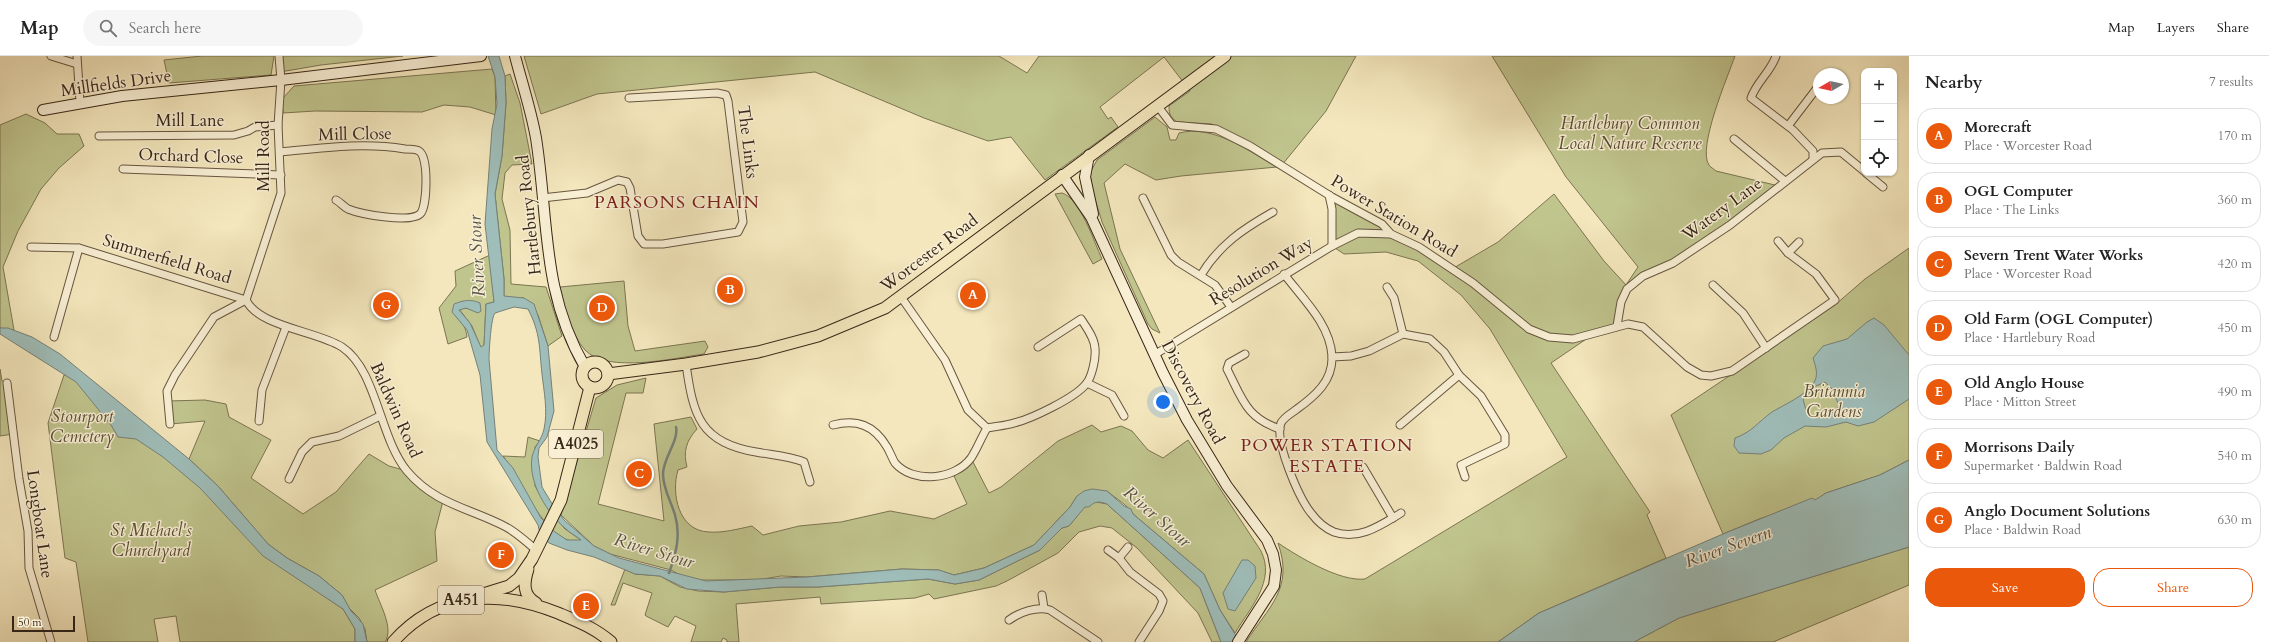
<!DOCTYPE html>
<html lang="en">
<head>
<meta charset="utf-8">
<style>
	body { margin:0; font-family:Cardo,serif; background:#f6f6f6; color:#222 }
	.controls { position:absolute; right:12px; top:12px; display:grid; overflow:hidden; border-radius:8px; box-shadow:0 1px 3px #0004 }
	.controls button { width:36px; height:36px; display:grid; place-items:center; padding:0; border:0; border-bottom:1px solid #e0e0e0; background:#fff; color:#222; font:20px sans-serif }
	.compass { position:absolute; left:1813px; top:12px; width:36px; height:36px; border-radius:50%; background:#fff; box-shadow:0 1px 3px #0004; rotate:261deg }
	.scale { position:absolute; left:12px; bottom:10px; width:63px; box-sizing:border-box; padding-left:4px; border:2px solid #382617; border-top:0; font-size:11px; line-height:14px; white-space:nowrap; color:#382617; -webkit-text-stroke:3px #f8efd4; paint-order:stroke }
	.you { position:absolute; left:1163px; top:346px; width:14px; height:14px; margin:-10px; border:3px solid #fff; border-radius:50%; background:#1a73e8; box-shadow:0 0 0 6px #1a73e833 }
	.badge { display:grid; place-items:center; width:26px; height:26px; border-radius:50%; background:#ea580c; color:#fff; font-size:13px; font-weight:700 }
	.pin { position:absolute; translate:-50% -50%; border:2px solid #fff; box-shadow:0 1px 4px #0006 }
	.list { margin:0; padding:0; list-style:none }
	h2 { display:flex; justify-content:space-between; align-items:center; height:52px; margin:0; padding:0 16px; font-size:17px }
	h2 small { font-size:13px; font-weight:400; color:#767676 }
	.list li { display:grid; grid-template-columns:26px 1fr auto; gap:12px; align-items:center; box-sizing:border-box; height:56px; margin:0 8px 8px; padding:0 8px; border:1px solid #e0e0e0; border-radius:16px }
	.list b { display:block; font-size:15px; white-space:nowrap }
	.list p { margin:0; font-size:13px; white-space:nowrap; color:#767676 }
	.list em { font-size:13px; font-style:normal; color:#767676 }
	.actions { display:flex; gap:8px; padding:12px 16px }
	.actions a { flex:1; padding:9px 0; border:1px solid #ea580c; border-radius:16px; text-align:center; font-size:14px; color:#ea580c }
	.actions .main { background:#ea580c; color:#fff }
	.icon { flex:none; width:22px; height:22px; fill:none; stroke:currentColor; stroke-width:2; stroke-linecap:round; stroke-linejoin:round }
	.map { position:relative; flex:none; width:1909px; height:586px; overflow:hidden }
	header { display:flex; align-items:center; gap:24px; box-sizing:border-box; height:56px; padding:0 20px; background:#fff; border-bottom:1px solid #e0e0e0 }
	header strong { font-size:19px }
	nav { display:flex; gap:22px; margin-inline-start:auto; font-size:14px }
	.search { width:280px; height:36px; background:#f6f6f6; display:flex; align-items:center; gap:10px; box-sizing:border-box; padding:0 14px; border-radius:22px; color:#767676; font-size:15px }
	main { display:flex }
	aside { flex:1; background:#fff }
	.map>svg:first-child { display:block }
	.green { fill:#c0c48d; stroke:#7c7552 }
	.water { fill:#9fbeba; stroke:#768179; fill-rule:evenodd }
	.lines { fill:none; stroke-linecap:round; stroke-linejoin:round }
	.stream { stroke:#768179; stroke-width:2.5 }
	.street-casing { stroke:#675640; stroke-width:9 }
	.secondary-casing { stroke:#382617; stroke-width:12 }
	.primary-casing { stroke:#382617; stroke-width:13 }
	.street { stroke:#f8efd4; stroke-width:7 }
	.secondary { stroke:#f8efd4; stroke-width:10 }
	.primary { stroke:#f4e7bd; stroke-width:11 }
	.labels { text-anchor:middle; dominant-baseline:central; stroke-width:3; stroke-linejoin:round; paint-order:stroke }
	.shield { fill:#f8efd4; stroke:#726250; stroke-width:1 }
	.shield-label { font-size:16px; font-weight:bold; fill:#382617 }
	.street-label { font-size:17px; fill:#382617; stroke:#f8efd4 }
	.park-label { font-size:17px; font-style:italic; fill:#5a4e34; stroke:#f8efd4 }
	.neighbourhood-label { font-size:18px; letter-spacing:1px; fill:#7a1f14; stroke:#f8efd4 }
	.water-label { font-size:18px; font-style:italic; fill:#575448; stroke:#f8efd4 }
</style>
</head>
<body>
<header>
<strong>Map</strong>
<div class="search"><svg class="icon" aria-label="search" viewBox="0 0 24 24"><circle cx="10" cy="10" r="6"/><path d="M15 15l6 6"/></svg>Search here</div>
<nav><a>Map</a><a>Layers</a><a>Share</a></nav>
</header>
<main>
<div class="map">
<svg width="1909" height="586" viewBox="0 0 1909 586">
	<rect width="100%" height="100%" fill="#f4e7bd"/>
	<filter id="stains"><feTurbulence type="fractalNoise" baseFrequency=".005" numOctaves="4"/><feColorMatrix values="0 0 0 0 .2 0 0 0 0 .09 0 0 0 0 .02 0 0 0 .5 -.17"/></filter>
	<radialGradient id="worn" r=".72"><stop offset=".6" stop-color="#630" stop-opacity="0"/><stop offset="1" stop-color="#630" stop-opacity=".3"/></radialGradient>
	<g class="green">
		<path d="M202,0H274L271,19L169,27L164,4Z"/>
		<path d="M282,0H403L321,9L280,16Z"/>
		<path d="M524,0H999L1027,17L1039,0H1356L1326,55L1282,109L1216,73L1212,68L1177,66C1170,61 1169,58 1169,50L1190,35L1164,1L1100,51L1108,63L1111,61L1118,71L1045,124L1011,81L988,85L924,62L815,16L597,38L541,58Z"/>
		<path d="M1492,0H1735C1728,20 1697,92 1709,109C1710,111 1714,113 1716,115L1779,130L1737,164L1627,233L1617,270L1598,275L1551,307L1650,456L1647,459L1666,502L1539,557L1498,586H1246C1269,550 1294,533 1278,487C1299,501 1340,526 1365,523L1567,401L1490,273L1461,239L1418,205L1386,196L1344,198L1332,190L1329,139L1452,213L1498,186L1554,138L1604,205L1626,229L1638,211L1566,121Z"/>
		<path d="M492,13L495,21L496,59L470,51L444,49L422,56L315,55L283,57V53H279L283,47V42L294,30Z"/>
		<path d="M510,18L520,47L532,108L512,109L505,117L502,143L510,174L511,228L546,231L562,280L548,290L538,259L524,242L504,241V223L495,138L502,100L506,47L505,20Z"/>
		<path d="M26,58L45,67L57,78H79L84,90L59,112L41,133L18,175L3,211L14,274L0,272V69Z"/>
		<path d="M1155,61L1167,71L1170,84H1176L1179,77C1213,68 1248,95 1277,111L1181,120L1156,124L1125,108L1104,127L1120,193L1160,277L1152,273L1148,268L1102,166L1092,133L1090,117L1097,104Z"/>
		<path d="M1062,137C1080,142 1094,186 1102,203L1093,208L1055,138Z"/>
		<path d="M1909,192V404L1880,419L1826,437L1815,445L1759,463L1723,478L1671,359L1835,249L1865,223Z"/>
		<path d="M490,199L494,246L486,248L484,289L481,292L472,270L459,253L466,252L472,254L462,245L456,261C463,267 466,272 467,281L448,288L439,252L456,230L455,215Z"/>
		<path d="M624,225L628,270L635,295L705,285L708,291L704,298C675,302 607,318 585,294C570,277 565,252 560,231Z"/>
		<path d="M0,313L2,325L7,327L13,378L0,380Z"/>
		<path d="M64,319L83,325L158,387L258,487L324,540L343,553L355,573V586H180L176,560L154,563L158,586H88L76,506L65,502L48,367Z"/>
		<path d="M646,322L643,337H626L598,448L664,465L654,368L691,361L697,373C686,385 683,396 687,411L678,414C671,437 678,475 709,476C723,477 738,473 752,470L763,479L799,470L841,466L890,455L934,463L967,448L954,420L973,406L989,437L1001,431L1058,385L1092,369L1101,376L1121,370L1132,375L1148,394L1163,402L1188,384L1261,495C1276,525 1250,552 1235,577L1220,554L1204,518L1133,458C1129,450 1115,442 1107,435L1077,440L1070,451L1034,489L984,512L954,519L938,514L902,513L807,521L781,520L757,524H698L682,520L671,514L610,498L594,490L561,459L596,342L617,329Z"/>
		<path d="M205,344L226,348L229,361L271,384L251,422L303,458L336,436L369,398L389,410L407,415L443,445L435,476L437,505L375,534C380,549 394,572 385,586H367L365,573L359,562L348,551L342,539L319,520L287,502L268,488L218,430L189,403L205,365L170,368L168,345Z"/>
		<path d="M528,381L540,385L535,391V430L546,449L565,473L581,484C549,495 519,420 503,400L525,401Z"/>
		<path d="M1096,446L1107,448L1200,532L1221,586H1212L1198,557L1137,492L1112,472L1100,470L1079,476L1058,497L1007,525L996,530L934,543L929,538L915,542L821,548L820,541L736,548L739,586H727V584L723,582L721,586H691L696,570L675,560L668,571L646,560L645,559L652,537L623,527L615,549H611L625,513L635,518L660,520L680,531L698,535L724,536L780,531H818L928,523L955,528L979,524L1040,494L1062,472L1069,470L1085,450Z"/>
		<path d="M1909,491V529L1773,586H1634L1679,562Z"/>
	</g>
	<g class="water">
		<path d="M488,0H499L505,20L506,47L502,100L495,138L504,223V240L524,242L534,248L548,290L554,355L547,381L539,392L538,401L542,431L554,451L564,464L594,490L619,502L706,525L807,521L902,513L939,514L954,519L984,512L1034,489L1070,451L1077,440L1084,435L1092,433L1107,435L1124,450L1131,453L1133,458L1204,518L1220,554L1240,586H1221L1200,532L1107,448C1099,445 1095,445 1089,451H1085L1069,470L1062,472L1040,494L979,524L955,528L928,523L818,531H780L724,536L687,533L660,520L635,518L594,501L567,494L549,487L540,478L538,469L487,386L480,319L467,274L452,256L454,248C464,244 471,243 480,247L481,255L478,257L466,252L459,254L470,267L481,291L484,289L486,248L494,246L485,168L492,73L497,48L495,21ZM514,251L528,253C541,278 539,292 542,318C544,336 548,355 544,373C542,383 534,391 532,401C528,427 547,457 566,473C570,477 576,480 581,484H567L555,476L541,462L513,412L497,394L489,303C489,295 491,261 495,257Z"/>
		<path d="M1874,262L1884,269L1909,299V343L1874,366L1858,370L1846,366L1826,371L1805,370L1784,382L1771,394L1761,398L1739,397L1734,390L1735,382C1752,376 1758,366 1772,356C1785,348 1803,341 1813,328C1819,320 1816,311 1813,302L1823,290L1847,283L1867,266ZM1825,326L1833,334L1839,350L1829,360L1813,362L1806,354L1803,343L1816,330Z"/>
		<path d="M0,272H8L32,281L60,298L189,403L218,430L268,488L287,502L319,520L342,539L351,555L363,568L367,586H355V573L343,553L263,500L200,432L163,401L136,383L118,381L111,369L76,326L0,278Z"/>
		<path d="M1909,404V491L1679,562L1634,586H1498L1539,557L1723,478L1812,442L1815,444L1826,437L1880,419Z"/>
		<path d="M1242,504H1248L1255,510L1256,522L1235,555L1228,553L1223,537Z"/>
	</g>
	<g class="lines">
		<path class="stream" d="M669,517C676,498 681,479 675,459C671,445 663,433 663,418C663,402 679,385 676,371"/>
		<defs>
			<g id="street">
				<path d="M51,0L77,8"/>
				<path d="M77,0L80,46"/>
				<path d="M1776,0C1770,17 1757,25 1751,42L1793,74L1813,95V102"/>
				<path d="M1157,49L1172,69L1216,73L1250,90L1332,141L1382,168L1391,178L1419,191L1473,227L1529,273L1549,281L1573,283L1628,268L1643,271L1687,311L1701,319L1711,320L1732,315L1835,244L1816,218L1788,197L1778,185"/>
				<path d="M1788,70L1817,32"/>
				<path d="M99,80L234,79L248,75L255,71L278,69"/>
				<path d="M1734,83L1785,125"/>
				<path d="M281,96C322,92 363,86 405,93C409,93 416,93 419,95C429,101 427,148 421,157C413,168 360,158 348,153C344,151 340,146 336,144"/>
				<path d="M123,113L281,119"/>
				<path d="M1866,117L1883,131"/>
				<path d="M1329,139L1332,153V190"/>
				<path d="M542,142L587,137L618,124L627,126L630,132L638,180L644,188H663L738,176L743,166L728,45L726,39L717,37L629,42"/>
				<path d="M1143,142L1171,199L1178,206L1215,229L1231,251"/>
				<path d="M31,191L79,192L246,244"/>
				<path d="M1788,197L1799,186"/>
				<path d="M1284,218C1303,243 1330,268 1332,300C1333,325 1315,340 1297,353C1292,357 1284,361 1281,367C1274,385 1299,442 1311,457C1317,465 1324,472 1334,476C1359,485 1381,469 1401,457"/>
				<path d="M1201,219C1219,189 1243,173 1273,156"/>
				<path d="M1713,229L1743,257L1766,292"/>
				<path d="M1387,231L1394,242L1403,278"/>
				<path d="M901,241L945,304L968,354L987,372C996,370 1005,370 1014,367C1031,363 1075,342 1086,328C1092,321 1096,302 1095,293C1095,282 1086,271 1081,263L1038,291"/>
				<path d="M246,244C259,271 317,275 342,291C377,314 379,381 407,415C436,449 470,452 506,471C517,477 527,486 537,495"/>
				<path d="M246,244L281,137L278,69L281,24L279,0"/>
				<path d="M1617,270L1621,246L1627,233L1643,220L1673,207L1730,169L1822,97L1841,96L1864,115"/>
				<path d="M54,281L79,192"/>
				<path d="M1245,298L1229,307L1227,313C1242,342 1246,362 1280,373"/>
				<path d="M1154,299L1332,190L1358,177L1391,178"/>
				<path d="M1332,301L1351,300L1369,295L1403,278L1430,283L1444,296L1459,319L1481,340L1505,379V388L1461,409L1465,421"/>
				<path d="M686,308C693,359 700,387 756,396C772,399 789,400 804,406L810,426"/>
				<path d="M7,327L19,423L28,475L29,512L51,586"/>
				<path d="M1087,327L1112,339L1124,360"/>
				<path d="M259,365L262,334L286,271"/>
				<path d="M170,368L167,335L175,319L214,261L246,244"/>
				<path d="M833,369C857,363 874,369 887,391C890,396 892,402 895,407C913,428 955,424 971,402C977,393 981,382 987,372"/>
				<path d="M1400,369L1459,319"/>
				<path d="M1363,411L1393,462"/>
				<path d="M289,423L302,396L312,386L339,380L380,360"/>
				<path d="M1108,494L1119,502L1130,516L1159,538L1163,545L1159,555L1139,586"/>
				<path d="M1119,502L1128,491"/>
				<path d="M1042,539L1044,552"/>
				<path d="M1009,564C1020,556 1037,550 1050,554L1098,586"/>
			</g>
			<g id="secondary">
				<path d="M515,0C522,27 531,54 536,82C549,165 541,235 585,311"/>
				<path d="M43,54L122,40L281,24L481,0"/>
				<path d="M1089,99L1085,121L1093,158"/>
				<path d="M1062,119L1091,161L1163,317L1187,364L1227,430L1267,484L1273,498L1276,514L1274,530L1238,586"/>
			</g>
			<g id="primary">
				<circle cx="595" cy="319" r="13"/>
				<path d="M608,318L686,308L758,296L818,280L885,252L1225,0"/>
				<path d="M528,513C524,526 522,539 536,547"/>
				<path d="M467,543L509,530L519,522L532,503L561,444L590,331"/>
				<path d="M393,586C438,535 498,533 558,557C577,565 595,572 611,586"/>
			</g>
		</defs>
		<use href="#street" class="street-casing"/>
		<use href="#secondary" class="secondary-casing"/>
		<use href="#primary" class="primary-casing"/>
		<use href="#street" class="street"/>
		<use href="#secondary" class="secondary"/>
		<use href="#primary" class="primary"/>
	</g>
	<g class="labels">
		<g class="shield">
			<rect x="549" y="374" width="54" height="28" rx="3"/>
			<rect x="438" y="530" width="46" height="28" rx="3"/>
		</g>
		<g class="shield-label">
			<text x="576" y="388">A4025</text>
			<text x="461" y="544">A451</text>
		</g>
		<g class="street-label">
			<text transform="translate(116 27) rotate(-8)">Millfields Drive</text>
			<text x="190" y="64">Mill Lane</text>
			<text transform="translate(355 78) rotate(-1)">Mill Close</text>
			<text transform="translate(748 86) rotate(83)">The Links</text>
			<text transform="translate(191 100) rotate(2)">Orchard Close</text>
			<text transform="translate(263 100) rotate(-90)">Mill Road</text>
			<text transform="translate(1722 153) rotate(-36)">Watery Lane</text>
			<text transform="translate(529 159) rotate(-96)">Hartlebury Road</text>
			<text transform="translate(1394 160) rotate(31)">Power Station Road</text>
			<text transform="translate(929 197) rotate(-37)">Worcester Road</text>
			<text transform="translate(167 203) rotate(17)">Summerfield Road</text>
			<text transform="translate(1261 215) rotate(-31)">Resolution Way</text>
			<text transform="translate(1193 336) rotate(62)">Discovery Road</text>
			<text transform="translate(396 354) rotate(66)">Baldwin Road</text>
			<text transform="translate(40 468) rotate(82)">Longboat Lane</text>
		</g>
		<g class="park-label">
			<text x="1630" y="67">Hartlebury Common<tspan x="1630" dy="20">Local Nature Reserve</tspan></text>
			<text x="1834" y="335">Britannia<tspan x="1834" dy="20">Gardens</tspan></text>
			<text x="82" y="360">Stourport<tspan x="82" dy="20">Cemetery</tspan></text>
			<text x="151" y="474">St Michael's<tspan x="151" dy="20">Churchyard</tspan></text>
		</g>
		<g class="neighbourhood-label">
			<text x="677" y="146">PARSONS CHAIN</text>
			<text x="1327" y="389">POWER STATION<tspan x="1327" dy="21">ESTATE</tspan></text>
		</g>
		<g class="water-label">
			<text transform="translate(477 200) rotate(-93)">River Stour</text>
			<text transform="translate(1157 461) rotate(41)">River Stour</text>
			<text transform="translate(1728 491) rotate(-20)">River Severn</text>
			<text transform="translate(654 495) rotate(17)">River Stour</text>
		</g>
	</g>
	<rect width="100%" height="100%" filter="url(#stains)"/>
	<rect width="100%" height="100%" fill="url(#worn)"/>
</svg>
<div class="controls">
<button>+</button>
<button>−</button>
<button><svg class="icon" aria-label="locate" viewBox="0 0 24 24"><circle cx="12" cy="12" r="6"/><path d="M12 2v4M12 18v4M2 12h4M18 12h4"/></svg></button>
</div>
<svg class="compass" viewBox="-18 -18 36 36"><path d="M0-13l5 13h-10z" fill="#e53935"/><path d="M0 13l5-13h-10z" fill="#767676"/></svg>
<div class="scale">50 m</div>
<div class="you"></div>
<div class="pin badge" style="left:973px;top:239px">A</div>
<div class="pin badge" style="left:730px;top:234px">B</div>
<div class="pin badge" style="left:639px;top:418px">C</div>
<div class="pin badge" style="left:602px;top:252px">D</div>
<div class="pin badge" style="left:586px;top:550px">E</div>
<div class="pin badge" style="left:501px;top:499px">F</div>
<div class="pin badge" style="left:386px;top:249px">G</div>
</div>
<aside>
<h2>Nearby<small>7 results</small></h2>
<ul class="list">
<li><span class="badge">A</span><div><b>Morecraft</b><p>Place · Worcester Road</p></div><em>170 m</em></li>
<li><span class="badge">B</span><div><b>OGL Computer</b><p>Place · The Links</p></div><em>360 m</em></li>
<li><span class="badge">C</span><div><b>Severn Trent Water Works</b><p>Place · Worcester Road</p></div><em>420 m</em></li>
<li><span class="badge">D</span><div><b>Old Farm (OGL Computer)</b><p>Place · Hartlebury Road</p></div><em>450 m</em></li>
<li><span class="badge">E</span><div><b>Old Anglo House</b><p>Place · Mitton Street</p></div><em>490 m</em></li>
<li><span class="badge">F</span><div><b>Morrisons Daily</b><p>Supermarket · Baldwin Road</p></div><em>540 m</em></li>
<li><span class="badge">G</span><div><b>Anglo Document Solutions</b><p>Place · Baldwin Road</p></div><em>630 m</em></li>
</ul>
<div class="actions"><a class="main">Save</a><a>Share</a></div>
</aside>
</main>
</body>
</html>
